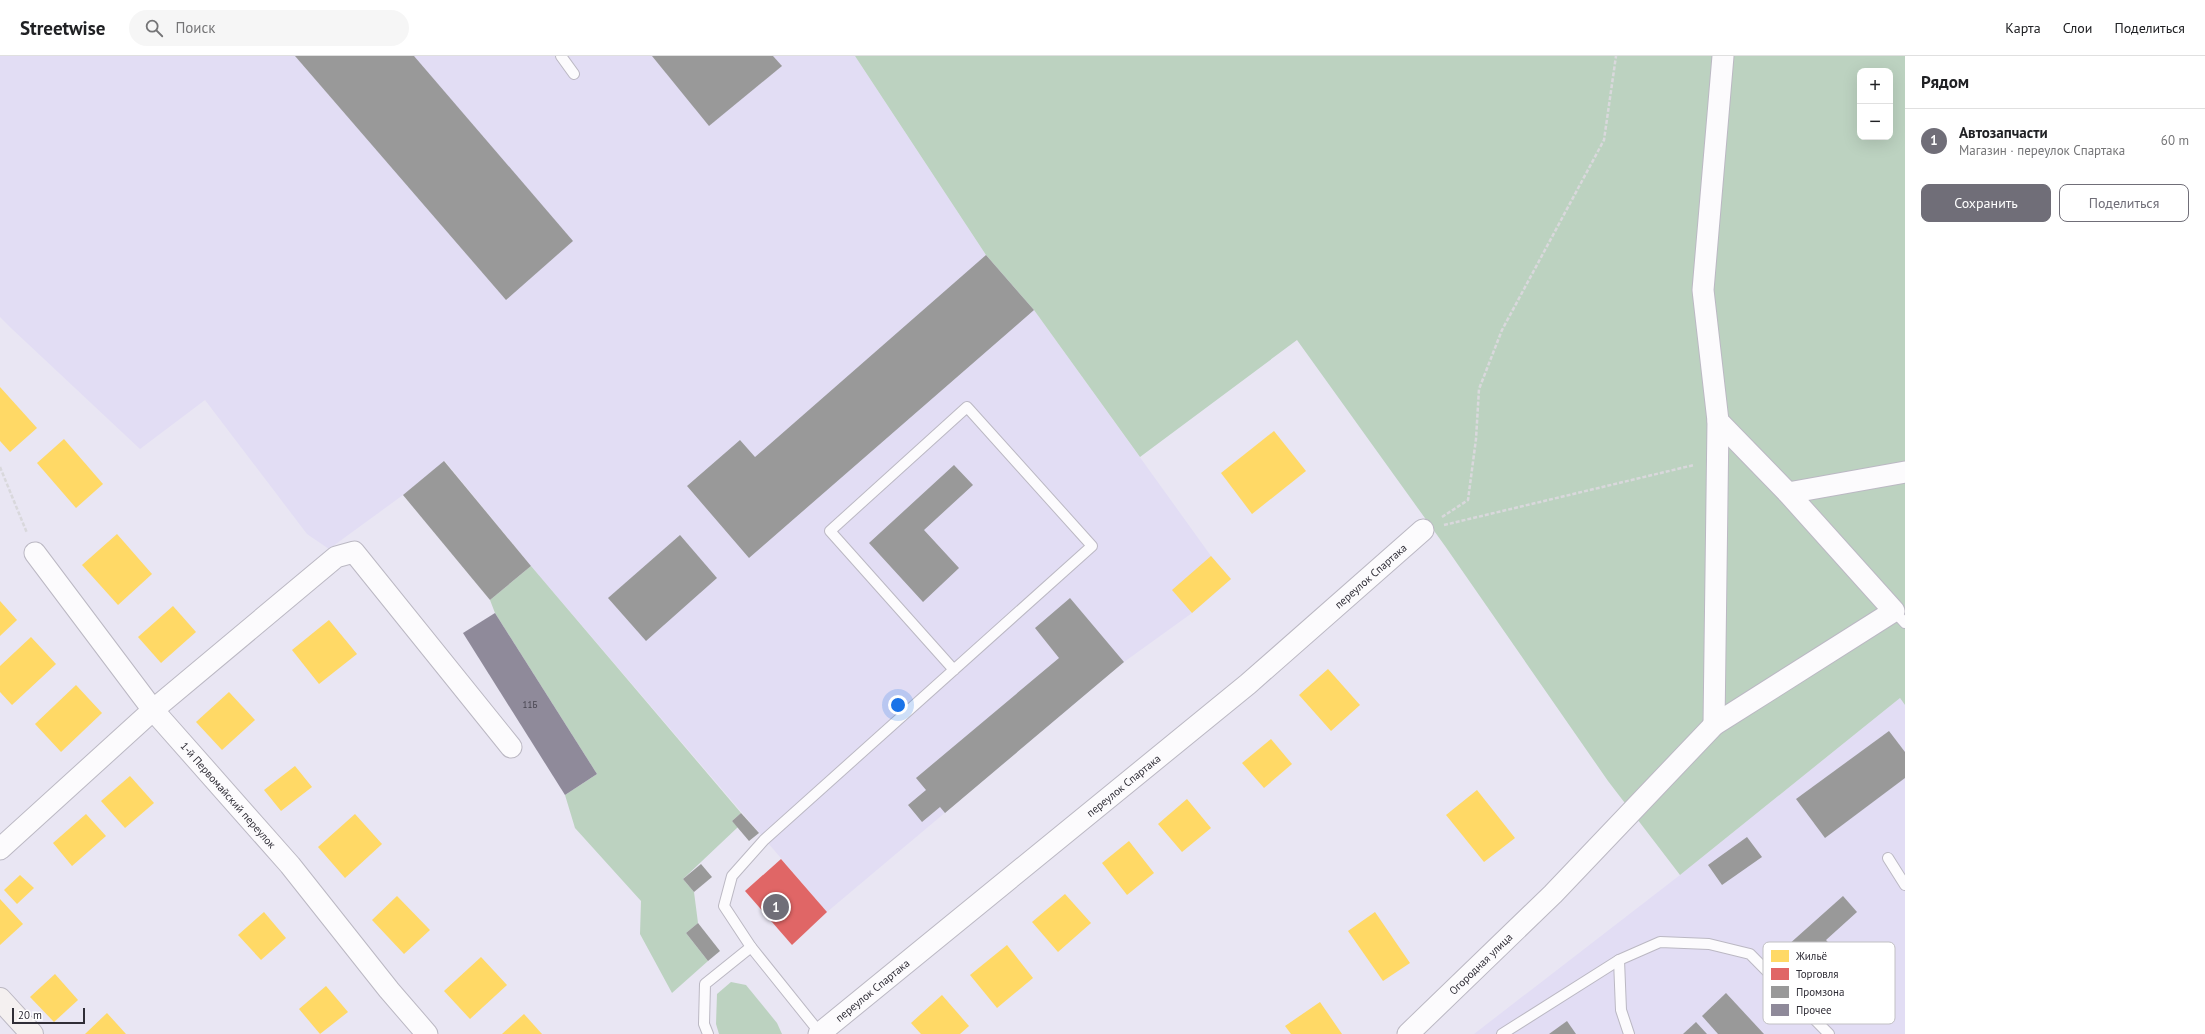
<!DOCTYPE html>
<html lang="ru">
<head>
<meta charset="utf-8">
<style>
	body { margin:0; font-family:"PT Sans",sans-serif; background:#f6f6f6; color:#202124 }
	.controls { position:absolute; right:12px; top:12px; display:grid; overflow:hidden; border-radius:8px; box-shadow:0 4px 16px #0002 }
	.controls button { width:36px; height:36px; display:grid; place-items:center; padding:0; border:0; border-bottom:1px solid #e0e0e0; background:#fff; color:#202124; font:20px sans-serif }
	.scale { position:absolute; left:12px; bottom:10px; width:73px; box-sizing:border-box; padding-left:4px; border:2px solid #2f2d36; border-top:0; font-size:11px; line-height:14px; white-space:nowrap; color:#2f2d36; -webkit-text-stroke:3px #fff; paint-order:stroke }
	.you { position:absolute; left:898px; top:649px; width:14px; height:14px; margin:-10px; border:3px solid #fff; border-radius:50%; background:#1a73e8; box-shadow:0 0 0 6px #1a73e833 }
	.badge { display:grid; place-items:center; width:26px; height:26px; border-radius:50%; background:#706e78; color:#fff; font-size:13px; font-weight:700 }
	.pin { position:absolute; translate:-50% -50%; border:2px solid #fff; box-shadow:0 1px 4px #0006 }
	.list { margin:0; padding:0; list-style:none }
	h2 { display:flex; justify-content:space-between; align-items:center; height:52px; margin:0; padding:0 16px; font-size:17px }
	h2 small { font-size:13px; font-weight:400; color:#757577 }
	.list li { display:grid; grid-template-columns:26px 1fr auto; gap:12px; align-items:center; box-sizing:border-box; height:64px; padding:0 16px; border-top:1px solid #e0e0e0 }
	.list b { display:block; font-size:15px; white-space:nowrap }
	.list p { margin:0; font-size:13px; white-space:nowrap; color:#757577 }
	.list em { font-size:13px; font-style:normal; color:#757577 }
	.actions { display:flex; gap:8px; padding:12px 16px }
	.actions a { flex:1; padding:9px 0; border:1px solid #706e78; border-radius:8px; text-align:center; font-size:14px; color:#706e78 }
	.actions .main { background:#706e78; color:#fff }
	.icon { flex:none; width:22px; height:22px; fill:none; stroke:currentColor; stroke-width:2; stroke-linecap:round; stroke-linejoin:round }
	.map { position:relative; flex:none; width:1905px; height:978px; overflow:hidden }
	header { display:flex; align-items:center; gap:24px; box-sizing:border-box; height:56px; padding:0 20px; background:#fff; border-bottom:1px solid #e0e0e0 }
	header strong { font-size:19px }
	nav { display:flex; gap:22px; margin-inline-start:auto; font-size:14px }
	.search { width:280px; height:36px; background:#f6f6f6; display:flex; align-items:center; gap:10px; box-sizing:border-box; padding:0 14px; border-radius:22px; color:#757577; font-size:15px }
	main { display:flex }
	aside { flex:1; background:#fff }
	.map>svg:first-child { display:block }
	.built { fill:#e2ddf4 }
	.green { fill:#bcd2c0; fill-rule:evenodd }
	.homes { fill:#ffd966 }
	.shops { fill:#e06666 }
	.industry { fill:#999 }
	.building { fill:#8f8a9a }
	.lines { fill:none; stroke-linecap:round; stroke-linejoin:round }
	.lane-casing { stroke:#bbb8c3; stroke-width:12 }
	.street-casing { stroke:#bbb8c3; stroke-width:23 }
	.secondary-casing { stroke:#bbb8c3; stroke-width:24 }
	.path { stroke:#d9d8dc; stroke-width:2.5; stroke-dasharray:4 2; stroke-linecap:butt }
	.lane { stroke:#fcfbfd; stroke-width:10 }
	.street { stroke:#fcfbfd; stroke-width:21 }
	.secondary { stroke:#f4f0f0; stroke-width:22 }
	.labels { text-anchor:middle; dominant-baseline:central; stroke-width:4; stroke-linejoin:round; paint-order:stroke }
	.number-label { font-size:9px; fill:#47444f }
	.street-label { font-size:11px; fill:#2f2d36; stroke:#fff }
	.key { fill:#fff; stroke:#c1c0c3; stroke-width:1 }
	.key-label { font-size:11px; fill:#2f2d36 }
</style>
</head>
<body>
<header>
<strong>Streetwise</strong>
<div class="search"><svg class="icon" aria-label="search" viewBox="0 0 24 24"><circle cx="10" cy="10" r="6"/><path d="M15 15l6 6"/></svg>Поиск</div>
<nav><a>Карта</a><a>Слои</a><a>Поделиться</a></nav>
</header>
<main>
<div class="map">
<svg width="1905" height="978" viewBox="0 0 1905 978">
	<rect width="100%" height="100%" fill="#e9e6f3"/>
	<g class="built">
		<path d="M0,0H855L986,199L1034,254L1211,500L1231,523L1192,557L1124,606L827,856L531,510L445,405L403,439L329,493L307,478L205,344L140,393L11,272L0,261Z"/>
		<path d="M1900,642L1905,649V978H1474L1680,819Z"/>
	</g>
	<g class="green">
		<path d="M855,0H1905V649L1900,642L1680,819L1608,725L1445,490L1297,284L1140,401L1034,254L986,199ZM1860,15H1890V81H1860Z"/>
		<path d="M531,510L741,757L732,765L738,771L683,823L694,836L698,867L686,877L708,905L672,937L640,878L641,845L575,772L565,739L597,718L495,557L490,544Z"/>
		<path d="M731,926L746,929L777,967L782,978H719L716,968L717,938Z"/>
	</g>
	<g class="homes">
		<path d="M0,331L37,372L10,396L0,385Z"/>
		<path d="M1274,375L1306,415L1252,458L1221,417Z"/>
		<path d="M64,383L103,428L76,452L37,407Z"/>
		<path d="M117,478L152,518L118,549L82,509Z"/>
		<path d="M1211,500L1231,523L1192,557L1172,534Z"/>
		<path d="M0,545L17,564L0,580Z"/>
		<path d="M173,550L196,576L161,607L138,581Z"/>
		<path d="M329,564L357,598L319,628L292,594Z"/>
		<path d="M31,581L56,608L12,649L0,636V610Z"/>
		<path d="M1328,613L1360,649L1331,675L1299,639Z"/>
		<path d="M76,629L102,657L61,696L35,668Z"/>
		<path d="M229,636L255,664L222,694L196,666Z"/>
		<path d="M1271,683L1292,708L1264,732L1242,707Z"/>
		<path d="M295,710L312,731L281,755L264,734Z"/>
		<path d="M130,720L154,747L125,772L101,745Z"/>
		<path d="M1477,734L1515,782L1484,806L1446,759Z"/>
		<path d="M1187,743L1211,772L1182,796L1158,768Z"/>
		<path d="M86,758L106,780L72,810L53,787Z"/>
		<path d="M355,758L382,788L345,822L318,791Z"/>
		<path d="M1129,785L1154,817L1127,839L1102,807Z"/>
		<path d="M20,819L34,832L17,848L4,834Z"/>
		<path d="M1065,838L1091,867L1058,896L1032,866Z"/>
		<path d="M397,840L430,874L404,898L372,864Z"/>
		<path d="M0,843L23,868L0,889Z"/>
		<path d="M264,856L286,882L261,904L238,879Z"/>
		<path d="M1375,856L1410,907L1383,925L1348,875Z"/>
		<path d="M1007,889L1033,922L997,952L970,919Z"/>
		<path d="M481,901L507,929L470,963L444,935Z"/>
		<path d="M55,918L78,944L54,966L30,941Z"/>
		<path d="M326,930L348,956L320,978L299,953Z"/>
		<path d="M942,939L969,970L960,978H921L911,967Z"/>
		<path d="M1320,946L1342,978H1291L1285,970Z"/>
		<path d="M107,957L126,978H85Z"/>
		<path d="M524,958L542,978H502Z"/>
	</g>
	<path class="shops" d="M781,803L827,856L792,889L745,835Z"/>
	<g class="industry">
		<path d="M295,0H414L573,185L506,244Z"/>
		<path d="M652,0H773L782,10L709,70Z"/>
		<path d="M986,199L1034,254L749,502L687,430L740,384L755,401Z"/>
		<path d="M444,405L531,510L490,544L403,439Z"/>
		<path d="M954,409L973,429L924,474L959,512L923,546L869,487Z"/>
		<path d="M680,479L717,522L646,585L608,542Z"/>
		<path d="M1070,542L1124,606L945,757L940,751L922,766L908,749L926,734L916,722L1059,602L1035,572Z"/>
		<path d="M1889,675L1905,696V722L1825,782L1796,743Z"/>
		<path d="M741,757L759,777L749,785L732,765Z"/>
		<path d="M1747,781L1762,801L1722,829L1708,809Z"/>
		<path d="M701,808L712,821L694,836L683,823Z"/>
		<path d="M1843,840L1857,856L1826,884L1872,935L1837,967L1777,899Z"/>
		<path d="M698,867L720,895L708,905L686,877Z"/>
		<path d="M1726,937L1764,978H1718L1702,960Z"/>
		<path d="M1567,965L1576,978H1549Z"/>
		<path d="M1696,966L1707,978H1683Z"/>
	</g>
	<path class="building" d="M495,557L597,718L565,739L463,577Z"/>
	<g class="lines">
		<defs>
			<g id="lane">
				<path d="M561,0L574,18"/>
				<path d="M1894,555L1905,567"/>
				<path d="M1888,802L1905,829"/>
				<path d="M820,977L751,891L724,850L732,820L764,784L1092,490L967,351L830,475L954,614"/>
				<path d="M708,978L704,968L705,928L751,891"/>
				<path d="M1502,978L1619,904"/>
				<path d="M1629,978L1621,954L1619,904L1660,886L1709,888L1750,898L1829,978"/>
			</g>
			<g id="street">
				<path d="M1788,437L1905,416"/>
				<path id="s1" d="M35,497L153,654L290,809L389,934L427,978"/>
				<path d="M1714,669L1718,365"/>
				<path d="M0,793L153,654L336,501L354,496L511,691"/>
				<path id="s2" d="M819,978L1248,628L1423,474"/>
				<path id="s3" d="M1408,978L1553,838L1714,669L1894,555L1788,437L1718,365L1703,234L1723,0"/>
			</g>
			<path id="secondary" d="M0,943L32,978"/>
		</defs>
		<use href="#lane" class="lane-casing"/>
		<use href="#street" class="street-casing"/>
		<use href="#secondary" class="secondary-casing"/>
		<g class="path">
			<path d="M0,411L27,477"/>
			<path d="M1442,461L1468,444L1476,383L1479,333L1502,274L1604,84L1616,0"/>
			<path d="M1444,469L1694,409"/>
		</g>
		<use href="#lane" class="lane"/>
		<use href="#street" class="street"/>
		<use href="#secondary" class="secondary"/>
	</g>
	<g class="labels">
		<g class="number-label">
			<text x="530" y="648">11Б</text>
		</g>
		<g class="street-label">
			<text stroke="none"><textPath href="#s2" startOffset="717">переулок Спартака</textPath></text>
			<text stroke="none"><textPath href="#s2" startOffset="393">переулок Спартака</textPath></text>
			<text stroke="none"><textPath href="#s1" startOffset="310">1-й Первомайский переулок</textPath></text>
			<text stroke="none"><textPath href="#s3" startOffset="101">Огородная улица</textPath></text>
			<text stroke="none"><textPath href="#s2" startOffset="69">переулок Спартака</textPath></text>
		</g>
	</g>
	<rect x="1763" y="886" width="132" height="82" rx="6" class="key"/>
	<rect x="1771" y="894" width="18" height="12" fill="#ffd966"/>
	<rect x="1771" y="912" width="18" height="12" fill="#e06666"/>
	<rect x="1771" y="930" width="18" height="12" fill="#999"/>
	<rect x="1771" y="948" width="18" height="12" fill="#8f8a9a"/>
	<g class="key-label">
		<text x="1796" y="904">Жильё</text>
		<text x="1796" y="922">Торговля</text>
		<text x="1796" y="940">Промзона</text>
		<text x="1796" y="958">Прочее</text>
	</g>
</svg>
<div class="controls">
<button>+</button>
<button>−</button>
</div>
<div class="scale">20 m</div>
<div class="you"></div>
<div class="pin badge" style="left:776px;top:851px">1</div>
</div>
<aside>
<h2>Рядом<small></small></h2>
<ul class="list">
<li><span class="badge">1</span><div><b>Автозапчасти</b><p>Магазин · переулок Спартака</p></div><em>60 m</em></li>
</ul>
<div class="actions"><a class="main">Сохранить</a><a>Поделиться</a></div>
</aside>
</main>
</body>
</html>
